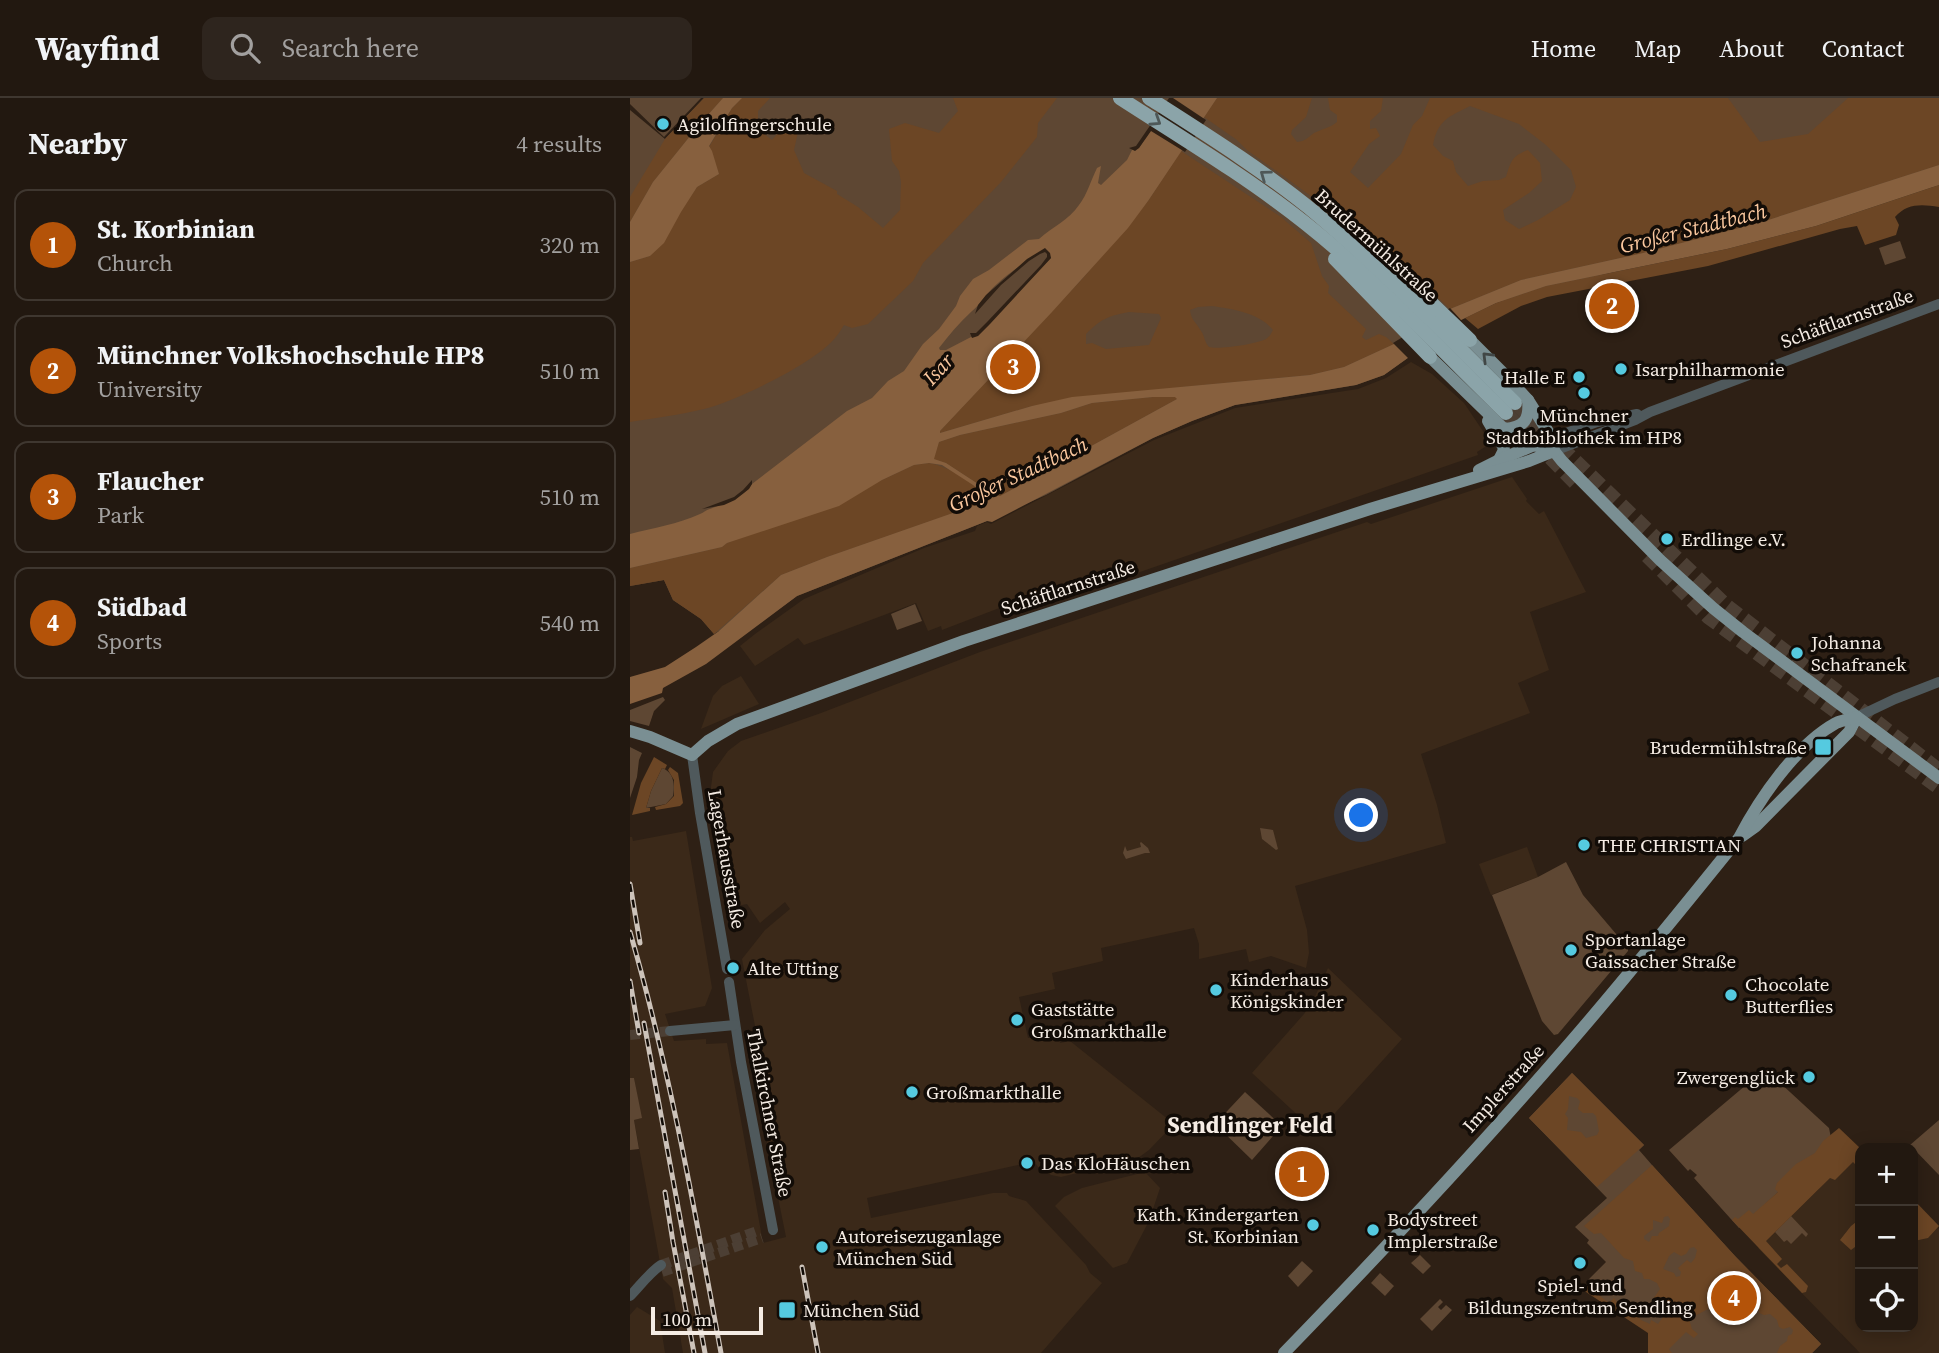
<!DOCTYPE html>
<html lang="en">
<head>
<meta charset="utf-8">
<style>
	body { margin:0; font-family:"Source Serif 4",serif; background:#2e251e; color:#f1f3f6 }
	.controls { position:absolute; right:21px; bottom:21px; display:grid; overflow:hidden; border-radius:14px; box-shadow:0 4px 18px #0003 }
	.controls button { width:63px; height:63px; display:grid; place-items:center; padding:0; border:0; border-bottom:2px solid #3f3730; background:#221810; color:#f1f3f6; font:35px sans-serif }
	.scale { position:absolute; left:21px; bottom:18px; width:112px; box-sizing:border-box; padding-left:7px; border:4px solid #f5ece4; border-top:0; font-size:19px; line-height:24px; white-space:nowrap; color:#f5ece4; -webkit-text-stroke:5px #120c07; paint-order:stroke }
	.you { position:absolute; left:732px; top:718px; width:24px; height:24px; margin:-18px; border:5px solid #fff; border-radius:50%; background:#1a73e8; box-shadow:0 0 0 10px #1a73e833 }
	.badge { display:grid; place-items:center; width:46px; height:46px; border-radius:50%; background:#b45309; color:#fff; font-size:23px; font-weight:700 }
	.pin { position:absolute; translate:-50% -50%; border:4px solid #fff; box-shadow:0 2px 7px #0006 }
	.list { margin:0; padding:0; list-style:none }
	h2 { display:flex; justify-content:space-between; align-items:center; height:91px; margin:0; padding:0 28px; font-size:30px }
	h2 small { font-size:23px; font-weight:400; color:#a2a09f }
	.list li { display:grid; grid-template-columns:46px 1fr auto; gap:21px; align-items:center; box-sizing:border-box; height:112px; margin:0 14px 14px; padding:0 14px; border:2px solid #3f3730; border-radius:14px }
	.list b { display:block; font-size:26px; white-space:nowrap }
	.list p { margin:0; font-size:23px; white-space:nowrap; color:#a2a09f }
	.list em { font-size:23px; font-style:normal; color:#a2a09f }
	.icon { flex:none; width:38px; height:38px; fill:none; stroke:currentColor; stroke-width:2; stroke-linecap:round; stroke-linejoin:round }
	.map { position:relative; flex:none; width:1309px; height:1255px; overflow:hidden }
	header { display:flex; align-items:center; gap:42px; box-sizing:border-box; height:98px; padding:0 35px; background:#221810; border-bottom:2px solid #3f3730 }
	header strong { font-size:33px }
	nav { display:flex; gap:38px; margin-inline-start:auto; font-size:24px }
	.search { width:490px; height:63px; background:#2e251e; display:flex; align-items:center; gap:18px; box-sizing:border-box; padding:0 24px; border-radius:14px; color:#a2a09f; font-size:26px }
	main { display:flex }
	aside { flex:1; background:#221810 }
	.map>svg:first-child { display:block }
	.built { fill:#3b2919 }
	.green { fill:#5e4733 }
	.forest { fill:#6c4625; fill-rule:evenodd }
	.water { fill:#87603e; fill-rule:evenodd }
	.pier { fill:#2e2015 }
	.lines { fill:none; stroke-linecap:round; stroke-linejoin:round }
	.minor-tunnel { stroke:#4c3f34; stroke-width:10; stroke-dasharray:10 5; stroke-linecap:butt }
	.highway-tunnel { stroke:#4c3f34; stroke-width:14; stroke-dasharray:14 7; stroke-linecap:butt }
	.minor { stroke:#4f595c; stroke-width:10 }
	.major { stroke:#7a8f93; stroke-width:12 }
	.highway { stroke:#8ba4a9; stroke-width:14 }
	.rail-casing { stroke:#cdc3ba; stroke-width:5 }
	.rail { stroke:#120c07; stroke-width:2.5; stroke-dasharray:8; stroke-linecap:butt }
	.oneway { stroke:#4e5858 }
	.oneway2 { stroke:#414746 }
	.poi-dot { fill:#55cae0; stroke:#120c07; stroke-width:2.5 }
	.labels { text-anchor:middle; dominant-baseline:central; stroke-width:7; stroke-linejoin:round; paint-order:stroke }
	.poi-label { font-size:19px; fill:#f5ece4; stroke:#120c07; text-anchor:start }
	.street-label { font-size:19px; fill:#f5ece4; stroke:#120c07 }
	.water-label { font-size:21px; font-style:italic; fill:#fac79e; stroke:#120c07 }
	.quarter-label { font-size:23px; font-weight:bold; fill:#f5ece4; stroke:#120c07 }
</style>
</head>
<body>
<header>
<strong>Wayfind</strong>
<div class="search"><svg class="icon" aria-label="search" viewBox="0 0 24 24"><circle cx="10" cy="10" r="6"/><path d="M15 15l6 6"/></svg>Search here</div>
<nav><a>Home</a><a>Map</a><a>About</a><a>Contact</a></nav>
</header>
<main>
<aside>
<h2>Nearby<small>4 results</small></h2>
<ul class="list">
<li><span class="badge">1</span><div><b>St. Korbinian</b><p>Church</p></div><em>320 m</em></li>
<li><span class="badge">2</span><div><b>Münchner Volkshochschule HP8</b><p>University</p></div><em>510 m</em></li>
<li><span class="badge">3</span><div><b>Flaucher</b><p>Park</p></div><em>510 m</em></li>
<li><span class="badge">4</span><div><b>Südbad</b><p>Sports</p></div><em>540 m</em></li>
</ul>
</aside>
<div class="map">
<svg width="1309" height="1255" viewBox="0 0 1309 1255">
	<rect width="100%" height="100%" fill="#2e2015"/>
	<g class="built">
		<path d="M781,264L802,276L834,305L861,345L847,354L848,357L484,483L385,504L312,532L311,528L298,533L286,505L174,547L168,540L125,568L110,548L125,536L174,501L294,450L345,433L347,428L357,424L361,426L524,342L605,310L728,291L756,280Z"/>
		<path d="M882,379L897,401L896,403L909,416L914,413L956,494L900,514L919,572L888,585L900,615L791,656L807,707L816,745L665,788L677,832L679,855L676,870L641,858L619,864L616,851L569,861V846L564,830L471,850L473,863L422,875L425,891L389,899L398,940L428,935L430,945L440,943L544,1026L519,1052L508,1060L431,1079L421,1077L408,1069L406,1066L394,1069L392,1066L237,1100L241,1120L363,1095H377L379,1098L396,1103L456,1167L460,1175L472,1185L411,1255H53L42,1190L33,1181L4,1022L11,1020L4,980H0V739H2L3,743L56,733L82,890L75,908L35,916L44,943L76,941V946L97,945L133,1145L156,1139L116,940L127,938L112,861L135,832L160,811L155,804L130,825L117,806L101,809L83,726L81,689L83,674L98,653L111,643L191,615L350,554L737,424L741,426Z"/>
		<path d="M111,578L129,606L71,631L83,598L92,588Z"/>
		<path d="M897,749L908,779L861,797L849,766Z"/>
		<path d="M698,870L772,941L687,1035L622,975L674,916L682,905Z"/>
		<path d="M1221,1051L1230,1060V1229H1283V1104L1309,1131V1255H1230L1128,1150L1188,1092Z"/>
		<path d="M515,1074L530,1090L519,1123L497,1165L483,1170L425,1108L434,1099L452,1090Z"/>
		<path d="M7,1209L30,1223L35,1255H0V1217Z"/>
	</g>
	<g class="green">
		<path d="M0,0H71L34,39L0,6Z"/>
		<path d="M74,0H1309V87L866,205L831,222L754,277L726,287L605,307L562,323L523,340L416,397L357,423L167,498L101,546L89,533L84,536L71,521L43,502L34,482L0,488V12L35,41Z"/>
		<path d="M1270,143L1276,160L1255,167L1249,150Z"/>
		<path d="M285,506L292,523L267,532L261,516Z"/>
		<path d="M33,599L35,602L24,613L19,628L0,623V612Z"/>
		<path d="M0,649L12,655L9,662L7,679L0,700Z"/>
		<path d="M32,670C44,674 45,687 43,698L36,706L16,710L21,693Z"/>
		<path d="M630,730L643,732L648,751L646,752L632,741Z"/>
		<path d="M511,744L518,750L520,755H515L496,761L493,755L495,748L497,753L511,749L510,745Z"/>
		<path d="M936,764L953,797L998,850V853L928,936L924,937L912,923L862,797L908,779Z"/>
		<path d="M1135,971L1199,1030L1202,1045L1109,1130L1064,1080L1067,1077L1060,1071L1058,1073L1039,1052Z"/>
		<path d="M942,975L1014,1047L1009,1052L1022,1067L1105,1158L1191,1246L1182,1255H1018L1023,1234L955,1190L958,1182L976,1164L957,1145L959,1142L945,1129L977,1100L899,1020Z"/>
		<path d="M0,980H4L12,1020L4,1022L9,1051L0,1052Z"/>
		<path d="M615,994L652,1028L622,1062L585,1026Z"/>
		<path d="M1309,1022V1077L1280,1047Z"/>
		<path d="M1161,1118L1178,1136L1176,1139L1172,1135L1161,1146L1157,1142L1154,1144L1145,1134Z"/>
		<path d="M790,1157L801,1168L793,1176L781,1165Z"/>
		<path d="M672,1163L683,1173L668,1189L658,1178Z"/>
		<path d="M750,1175L764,1188L755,1198L741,1185Z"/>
		<path d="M810,1201L813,1204L808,1209L811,1212L816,1207L822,1212L802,1233L790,1221Z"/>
	</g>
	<g class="forest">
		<path d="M74,0H93L69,27L23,84L0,124V99L35,41Z"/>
		<path d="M112,0H140L128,13V31L142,42L156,26L168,34L164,52L174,75L207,93V96L228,109L253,130L270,112L271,84L269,73L262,63L259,31L275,25L309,35L328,13L323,0H427L408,25L407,39L371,84L293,165L283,183L238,226L222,230L214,227C211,231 209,236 205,240C185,265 106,303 74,311C50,317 24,320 0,324V164L20,158L67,89L89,76L79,49L102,10Z"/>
		<path d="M587,0H682L676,19L662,32L661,36L667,44C676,43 677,40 684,35C692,31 700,30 707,24V17L700,12L698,0H753L751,13L740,23V31L746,30L750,38L739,46L720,74L738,90L771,56L783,27L792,18L800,0H1098L1130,44L1178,36L1218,0H1309V67L1132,124L1013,155L891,182L820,211C758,151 686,102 617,52L607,42L574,19ZM840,8L889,26L916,47L941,72L946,89L940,102L908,122L889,131L875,122L873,112L899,95L912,83L910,65L898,52C882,58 881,63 876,79L869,82L853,83L838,88L826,74L823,63L813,58L803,47C808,21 819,19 840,8Z"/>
		<path d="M551,53L651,119L681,145L692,178L699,188L698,195L736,231L732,239L736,242L749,236L756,239L764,246L714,269L680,277L552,289L402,308L310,335V333L453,180L518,103ZM582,208C602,211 630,215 643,232C641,236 640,238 636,241C627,246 588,252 579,249C574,244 575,238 571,233C566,224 561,222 560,212L568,209ZM499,214L529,216L531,220L519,247L476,251L462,245L456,246V236C471,221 478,218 499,214Z"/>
		<path d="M1309,87V109C1292,106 1277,105 1265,119L1269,127L1266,137L1235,147L1227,128L1210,131L1078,168L917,199L891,208L848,231L835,220L866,205L916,188L1097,151L1186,128Z"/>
		<path d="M523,299H546L547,301L370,398L362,395L316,365L303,361L309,344L330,337L431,315L462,305Z"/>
		<path d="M299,365C324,370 343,386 361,402L197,459L151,477L84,536L71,521L43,502L34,482L0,488V470L92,449L97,445L252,382L284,367Z"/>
		<path d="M24,659L37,667L35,671L32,670L21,693L16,710H20V713L2,717L11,685Z"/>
		<path d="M40,669L48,675L53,705L50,708L26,712L25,709L36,706L44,698V682L38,672Z"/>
		<path d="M942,975L1014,1047L967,1089L899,1020ZM939,998L947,1000L950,1003L948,1011L953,1015H963L966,1018L969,1033L967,1037L956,1040L951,1034L937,1032L938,1020L935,1016L938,1011Z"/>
		<path d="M1209,1030L1230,1050V1071L1223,1064L1205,1082L1200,1080L1136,1143L1152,1161L1147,1166L1151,1170L1157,1166L1178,1188L1176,1194L1172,1195L1102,1122L1105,1119L1108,1121L1119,1112L1123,1116L1148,1094L1145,1091L1147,1085L1166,1066L1185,1055L1193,1043Z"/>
		<path d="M1022,1067L1105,1158L1191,1246L1182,1255H1147L1150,1248L1157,1243L1158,1238L1162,1236L1163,1232L1160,1229L1153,1231L1149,1229L1147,1222L1140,1216L1134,1217L1129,1215V1210L1131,1204L1128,1197L1122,1206H1115L1108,1203L1106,1198L1120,1187L1103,1177L1083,1190L1078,1211L1059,1221L1062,1231L1068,1236L1064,1240L1056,1234L1039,1251L1042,1255H1018V1235L950,1190L947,1191L944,1190L949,1186L965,1187L971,1195L970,1198L979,1205L984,1200L987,1204V1212C992,1209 995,1207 1000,1212V1215L1004,1214L1011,1222L1020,1226L1021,1222L1028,1226L1038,1212L1023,1201L1030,1191L1027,1185L1019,1181H1014L1012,1175L1005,1173L1003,1163L994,1160L971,1135L964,1136L954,1128ZM1038,1118L1040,1121L1039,1128L1029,1135L1028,1138H1022L1019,1144L1014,1141V1138L1023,1131V1122L1032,1125L1034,1119ZM1064,1149L1067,1152L1065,1160L1061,1165L1057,1162L1048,1170L1051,1174L1050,1178L1046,1179L1044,1175L1033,1171L1039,1158L1044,1154L1051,1158L1056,1156L1060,1150Z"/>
		<path d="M1283,1101L1309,1128L1298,1140L1284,1143Z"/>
		<path d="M1230,1121V1151L1225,1149L1221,1152L1210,1142L1221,1128Z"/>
	</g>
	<g class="water">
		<path d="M93,0H112L102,10L79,48L82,53L89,76L67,89L51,114L34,145L20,158L0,164V124L23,84L69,27Z"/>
		<path d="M543,0H587L518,103L498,130L422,214L310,333V335L402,308L442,299L680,277L714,269L764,246L820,211L891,182L1013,155L1132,124L1309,67V87L1186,128L1097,151L916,188L866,205L831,222L754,277L726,287L605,307L562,323L523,340L362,424L357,423L167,498L76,566L33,590L32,595L0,606V579L35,569L66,549L89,533L151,477L197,459L360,402L343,387L312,367L299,365L284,367L252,382L209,408L97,445L92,449L0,470V436C23,430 48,426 70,416C71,416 78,411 80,411C95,405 113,400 122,386L217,313L242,300L258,283L274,273L293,246L309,231L326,208L330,198L343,181L359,172L398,142L409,141C422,129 439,122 449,107C457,97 461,82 467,70L471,68L468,85L471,87L497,62L502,52L509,50ZM415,151L421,160L348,237L341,239L316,252H310L309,250C319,237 329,225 341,214C351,206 357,194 367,186C381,173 399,162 415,151ZM523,299H545L547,301L370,398L362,395L316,365L304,361L309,344L330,337L431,315L462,305Z"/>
	</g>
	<g class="pier">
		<path d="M539,0H543L576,22L555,54L521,33L509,50L505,53L499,50L506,48Z"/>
		<path d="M415,150L420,155L421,160L360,226L348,238L342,240L340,235H346L358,223L411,167L417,159V156L415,154L410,156L399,163L371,187L345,216L348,207L356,197L397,161Z"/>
		<path d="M820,210L832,223L780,262L763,245Z"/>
		<path d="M122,382V386L119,391L105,402L94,407L72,411L104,399L113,392Z"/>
	</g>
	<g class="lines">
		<g class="minor-tunnel">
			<path d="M0,937L40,933"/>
			<path d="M31,1167L130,1132"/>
			<path d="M32,1174L132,1140"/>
		</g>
		<g class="highway-tunnel">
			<path d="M885,305L1096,507L1309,672"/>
			<path d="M876,315L949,389"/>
			<path d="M1017,458L1078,519L1309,690"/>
		</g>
		<g class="minor">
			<path d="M922,340L967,324L1007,316"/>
			<path d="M924,353L1005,322L1020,314L1309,206"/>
			<path d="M1227,619L1265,601L1309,584"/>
			<path d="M62,657L70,715L97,871"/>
			<path d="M99,884L111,964L143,1132"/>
			<path d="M40,933L105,927"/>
			<path d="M0,1198C10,1188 19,1175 31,1167"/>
		</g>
		<g class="major">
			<path d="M840,242L874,276L898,302L922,340L924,353L932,363L1030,462L1083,510L1113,534L1309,680"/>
			<path d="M800,259L872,329L904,347L924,353"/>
			<path d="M858,323L874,350L873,354L869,362"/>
			<path d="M875,331C894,329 900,322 898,302"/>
			<path d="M849,372L869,362L909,345"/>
			<path d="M0,633L20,639L62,657L78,643L107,626L334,543L740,411L899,363L924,353"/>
			<path d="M1112,738L1126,728L1219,634L1227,619"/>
			<path d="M654,1255C749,1157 843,1057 932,954C993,884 1051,812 1109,740C1130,700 1166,647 1206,625C1212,622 1221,621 1227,619"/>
		</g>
		<g class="highway">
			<path d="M490,0C552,40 617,79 675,125C747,182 810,251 876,315"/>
			<path d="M519,0C577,37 636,74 689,118C758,177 821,242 885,305"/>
			<path d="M705,161L800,259"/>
			<path d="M751,161L788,192L840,242"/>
		</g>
		<defs>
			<g id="rail">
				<path d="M0,786L10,845"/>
				<path d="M0,834C40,972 65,1114 91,1255"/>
				<path d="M0,883L9,935"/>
				<path d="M14,925L75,1255"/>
				<path d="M35,1094L43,1144L64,1255"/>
				<path d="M172,1169L188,1255"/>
			</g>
		</defs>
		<use href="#rail" class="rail-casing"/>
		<use href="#rail" class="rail"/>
	</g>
	<defs><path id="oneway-chevron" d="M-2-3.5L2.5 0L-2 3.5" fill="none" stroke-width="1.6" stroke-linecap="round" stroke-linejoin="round" transform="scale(1.75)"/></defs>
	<g class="oneway">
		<use href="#oneway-chevron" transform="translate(526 23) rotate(33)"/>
		<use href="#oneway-chevron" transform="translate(635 77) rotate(-144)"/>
	</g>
	<use class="oneway2" href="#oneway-chevron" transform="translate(857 259) rotate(-135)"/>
	<g class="poi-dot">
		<circle cx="33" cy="26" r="7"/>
		<circle cx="991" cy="271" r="7"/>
		<circle cx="949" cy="279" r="7"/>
		<circle cx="954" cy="295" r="7"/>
		<circle cx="1037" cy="441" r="7"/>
		<circle cx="1167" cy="555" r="7"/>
		<rect x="1184" y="640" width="18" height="18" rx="3.5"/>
		<circle cx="954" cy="747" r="7"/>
		<circle cx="941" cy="852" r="7"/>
		<circle cx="103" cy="870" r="7"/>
		<circle cx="586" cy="892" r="7"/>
		<circle cx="1101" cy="897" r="7"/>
		<circle cx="387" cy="922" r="7"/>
		<circle cx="1179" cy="979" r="7"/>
		<circle cx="282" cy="994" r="7"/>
		<circle cx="397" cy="1065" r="7"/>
		<circle cx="683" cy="1127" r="7"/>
		<circle cx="743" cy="1132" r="7"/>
		<circle cx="192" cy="1149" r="7"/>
		<circle cx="950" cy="1165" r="7"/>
		<rect x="148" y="1203" width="18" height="18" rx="3.5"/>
	</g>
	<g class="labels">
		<g class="poi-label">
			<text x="47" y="26">Agilolfingerschule</text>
			<text x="1005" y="271">Isarphilharmonie</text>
			<text x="935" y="279" text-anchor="end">Halle E</text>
			<text x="954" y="317" text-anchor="middle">Münchner<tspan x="954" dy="22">Stadtbibliothek im HP8</tspan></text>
			<text x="1051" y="441">Erdlinge e.V.</text>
			<text x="1181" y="544">Johanna<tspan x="1181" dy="22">Schafranek</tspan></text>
			<text x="1177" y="649" text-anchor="end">Brudermühlstraße</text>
			<text x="968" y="747">THE CHRISTIAN</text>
			<text x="955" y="841">Sportanlage<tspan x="955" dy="22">Gaissacher Straße</tspan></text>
			<text x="117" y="870">Alte Utting</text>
			<text x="600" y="881">Kinderhaus<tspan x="600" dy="22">Königskinder</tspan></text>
			<text x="1115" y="886">Chocolate<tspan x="1115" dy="22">Butterflies</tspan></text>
			<text x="401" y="911">Gaststätte<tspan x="401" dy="22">Großmarkthalle</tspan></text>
			<text x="1165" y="979" text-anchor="end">Zwergenglück</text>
			<text x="296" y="994">Großmarkthalle</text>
			<text x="411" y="1065">Das KloHäuschen</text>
			<text x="669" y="1116" text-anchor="end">Kath. Kindergarten<tspan x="669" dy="22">St. Korbinian</tspan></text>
			<text x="757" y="1121">Bodystreet<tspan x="757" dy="22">Implerstraße</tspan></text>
			<text x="206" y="1138">Autoreisezuganlage<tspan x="206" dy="22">München Süd</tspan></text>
			<text x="950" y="1187" text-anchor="middle">Spiel- und<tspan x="950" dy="22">Bildungszentrum Sendling</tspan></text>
			<text x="173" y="1212">München Süd</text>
		</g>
		<g class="street-label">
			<text transform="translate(747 147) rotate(42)">Brudermühlstraße</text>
			<text transform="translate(1217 220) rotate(-20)">Schäftlarnstraße</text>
			<text transform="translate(438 489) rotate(-18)">Schäftlarnstraße</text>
			<text transform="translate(97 761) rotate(80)">Lagerhausstraße</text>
			<text transform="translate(873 990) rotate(-48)">Implerstraße</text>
			<text transform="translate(140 1015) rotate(79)">Thalkirchner Straße</text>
		</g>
		<g class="water-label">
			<text transform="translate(1063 130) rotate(-14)">Großer Stadtbach</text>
			<text transform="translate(308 271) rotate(-48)">Isar</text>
			<text transform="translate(388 376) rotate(-25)">Großer Stadtbach</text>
		</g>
		<g class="quarter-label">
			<text x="620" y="1027">Sendlinger Feld</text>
		</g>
	</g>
</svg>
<div class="controls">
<button>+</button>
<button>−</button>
<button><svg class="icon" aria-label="locate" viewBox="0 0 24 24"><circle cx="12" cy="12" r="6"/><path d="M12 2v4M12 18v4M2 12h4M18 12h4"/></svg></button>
</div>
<div class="scale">100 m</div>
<div class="you"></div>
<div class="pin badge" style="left:672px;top:1076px">1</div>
<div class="pin badge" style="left:982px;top:208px">2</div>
<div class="pin badge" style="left:383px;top:269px">3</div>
<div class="pin badge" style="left:1104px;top:1200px">4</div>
</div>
</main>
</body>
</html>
